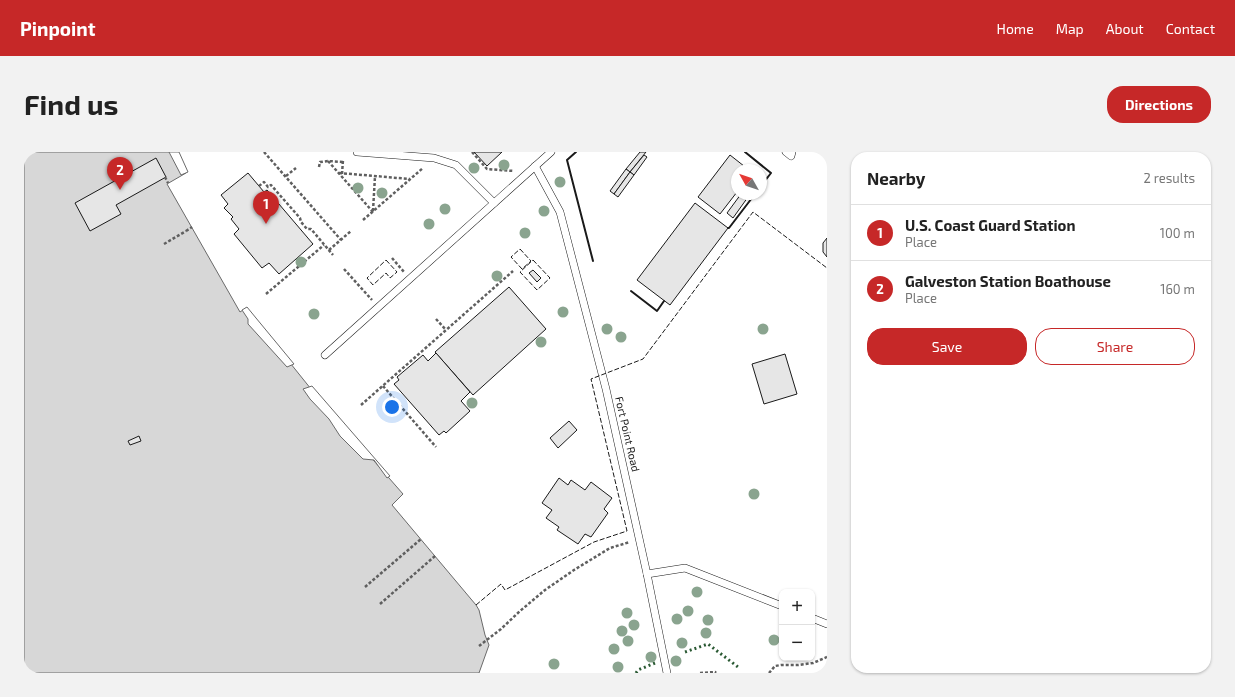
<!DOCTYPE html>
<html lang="en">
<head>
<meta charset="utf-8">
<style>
	body { margin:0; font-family:"Exo 2",sans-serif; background:#f2f2f2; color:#222 }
	.controls { position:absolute; right:12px; bottom:12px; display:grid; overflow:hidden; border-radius:8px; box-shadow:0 1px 3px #0004 }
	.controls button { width:36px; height:36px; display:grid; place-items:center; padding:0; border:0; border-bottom:1px solid #e0e0e0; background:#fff; color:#222; font:20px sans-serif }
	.compass { position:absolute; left:707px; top:12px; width:36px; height:36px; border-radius:50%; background:#fff; box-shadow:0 1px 3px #0004; rotate:310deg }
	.you { position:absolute; left:368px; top:255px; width:14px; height:14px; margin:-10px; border:3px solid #fff; border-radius:50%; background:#1a73e8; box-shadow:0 0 0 6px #1a73e833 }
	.badge { display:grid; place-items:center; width:26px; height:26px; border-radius:50%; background:#c62828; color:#fff; font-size:13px; font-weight:700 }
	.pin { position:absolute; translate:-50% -33px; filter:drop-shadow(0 1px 2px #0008) }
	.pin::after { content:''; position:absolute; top:21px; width:14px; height:12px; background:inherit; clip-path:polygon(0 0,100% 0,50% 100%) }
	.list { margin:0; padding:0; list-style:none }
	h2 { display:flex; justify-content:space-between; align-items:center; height:52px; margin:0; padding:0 16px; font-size:17px }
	h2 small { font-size:13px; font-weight:400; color:#767676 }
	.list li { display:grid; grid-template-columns:26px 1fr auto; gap:12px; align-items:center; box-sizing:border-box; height:56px; padding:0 16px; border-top:1px solid #e0e0e0 }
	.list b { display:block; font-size:15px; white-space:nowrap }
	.list p { margin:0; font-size:13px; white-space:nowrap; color:#767676 }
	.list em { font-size:13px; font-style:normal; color:#767676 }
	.actions { display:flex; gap:8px; padding:12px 16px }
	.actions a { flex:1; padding:9px 0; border:1px solid #c62828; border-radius:16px; text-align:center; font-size:14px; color:#c62828 }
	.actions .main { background:#c62828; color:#fff }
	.map { position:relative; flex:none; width:803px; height:521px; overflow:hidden; border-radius:16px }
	header { display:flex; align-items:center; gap:24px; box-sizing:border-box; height:56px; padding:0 20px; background:#c62828; color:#fff }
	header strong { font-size:19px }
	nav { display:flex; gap:22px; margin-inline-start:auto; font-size:14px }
	.intro { display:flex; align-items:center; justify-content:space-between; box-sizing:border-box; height:96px; padding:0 24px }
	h1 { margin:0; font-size:28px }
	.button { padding:10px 18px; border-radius:16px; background:#c62828; color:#fff; font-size:14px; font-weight:700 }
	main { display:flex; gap:24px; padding:0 24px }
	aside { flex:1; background:#fff; border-radius:16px; box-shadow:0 1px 3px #0004 }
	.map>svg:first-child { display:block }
	.water { fill:#d7d7d7; stroke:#6a6a6a }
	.pier { fill:#fff; stroke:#6a6a6a }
	.building { fill:#e6e6e6; stroke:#1a1a1a }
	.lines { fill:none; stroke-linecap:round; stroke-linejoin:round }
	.lane-casing { stroke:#1a1a1a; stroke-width:8 }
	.path { stroke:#5f5f5f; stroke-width:2.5; stroke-dasharray:3 2; stroke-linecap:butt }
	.lane { stroke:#fff; stroke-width:7 }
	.hedge { stroke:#2b5a34; stroke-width:3; stroke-dasharray:2 3; stroke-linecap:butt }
	.fence { stroke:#1a1a1a; stroke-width:1; stroke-dasharray:5 2; stroke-linecap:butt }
	.wall { stroke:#1a1a1a; stroke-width:2 }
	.tree { fill:#8aa48f }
	.labels { text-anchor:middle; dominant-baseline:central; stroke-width:3; stroke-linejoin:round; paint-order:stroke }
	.street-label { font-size:11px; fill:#1a1a1a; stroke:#fff }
</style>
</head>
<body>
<header>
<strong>Pinpoint</strong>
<nav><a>Home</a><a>Map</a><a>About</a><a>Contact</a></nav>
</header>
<div class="intro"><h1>Find us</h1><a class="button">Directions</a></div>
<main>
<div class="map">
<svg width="803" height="521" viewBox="0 0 803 521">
	<rect width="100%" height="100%" fill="#fff"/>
	<path class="water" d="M0,0H153L162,21L143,32L216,160L222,156L287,237L379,342L368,353L452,453L455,458L461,483L465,493L455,521H0Z"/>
	<g class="pier">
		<path d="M145,0H155L164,20L157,23Z"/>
		<path d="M223,155L232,166L270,212L263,215L224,172V167L218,158Z"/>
		<path d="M288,234L366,324L363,326L350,308L339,307L316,284L305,267L286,247L279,237Z"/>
	</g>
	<g class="building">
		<path d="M450,0H478L463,14Z"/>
		<path d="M616,0H622L606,20L602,17Z"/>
		<path d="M620,3L623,5L610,23L606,20Z"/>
		<path d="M706,3L725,18H713V40L696,62L674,45Z"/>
		<path d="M132,6L142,25L92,53L97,62L66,79L51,51Z"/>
		<path d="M602,17L606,20L590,42L586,39Z"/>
		<path d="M606,20L610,23L594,45L590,42Z"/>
		<path d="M224,21L240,40L243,38L289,92L255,122L245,111L238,116L210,82L215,77L207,67L209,65L200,56L204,52L197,43Z"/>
		<path d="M717,42H719L724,45L709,66L703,61Z"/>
		<path d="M671,51L704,76L646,153L613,128Z"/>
		<path d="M803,86V105L799,100V91Z"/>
		<path d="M509,118L517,126L513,130L505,121Z"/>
		<path d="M485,135L522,177L449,243L411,200Z"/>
		<path d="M412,201L446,240L437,249L446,259L422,281L420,279L415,283L370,232L375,228L373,225L399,203L404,209Z"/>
		<path d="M761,202L773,242L740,252L728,212Z"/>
		<path d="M545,269L553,278L534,296L526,286Z"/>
		<path d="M115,284L117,289L106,293L104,289Z"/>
		<path d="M535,326L544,333L547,328L561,338L567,330L588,346L580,357L584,361L567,385L561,382L554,392L533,378L535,375L522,366L528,358L518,351Z"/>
	</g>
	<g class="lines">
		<defs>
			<g id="lane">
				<path d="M333,0L410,6L432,13L470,51"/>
				<path d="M762,0L767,4L768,0"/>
				<path d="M511,14L536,60L582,237L623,422L661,416L758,454"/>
				<path d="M301,203L527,0"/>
				<path d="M623,422L643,521"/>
				<path d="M788,466L803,472"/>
			</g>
		</defs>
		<use href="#lane" class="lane-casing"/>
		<g class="path">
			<path d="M240,0L317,88"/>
			<path d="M448,0L463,17L490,19"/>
			<path d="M304,9L349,60"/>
			<path d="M295,15L296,10L304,9L319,10"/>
			<path d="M315,21L386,27"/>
			<path d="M318,22L319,8"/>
			<path d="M262,24L272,16"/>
			<path d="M141,25L144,31"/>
			<path d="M235,34L240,30L244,35L247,33L276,66L277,70L283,77H287L309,103"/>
			<path d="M349,59L351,24"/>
			<path d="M339,68L399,16"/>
			<path d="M162,79L168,75"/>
			<path d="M140,92L162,79"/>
			<path d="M305,98L327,79"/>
			<path d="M368,106L380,120"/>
			<path d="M320,117L348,148"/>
			<path d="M242,142L300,93"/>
			<path d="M412,167L422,178"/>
			<path d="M359,234L412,295"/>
			<path d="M337,253L489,119"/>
			<path d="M341,435L397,387"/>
			<path d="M356,452L411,404"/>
			<path d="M455,494L477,477L496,459L521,438L550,418L586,396L606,390"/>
			<path d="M676,521L691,520L692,521"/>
			<path d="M745,521L751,514L757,513H774L789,511L803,505"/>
		</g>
		<use href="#lane" class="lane"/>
		<g class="hedge">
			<path d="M661,500L684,492L714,515"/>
			<path d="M612,521L614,518L631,511"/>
		</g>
		<g class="fence">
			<path d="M496,97L507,109L498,117L487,105Z"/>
			<path d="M362,108L373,120L366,126L362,121L349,133L343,126Z"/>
			<path d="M509,108L526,126L513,138L496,120Z"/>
			<path d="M452,453L477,432L481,438L570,390L603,379L567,227L619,207L729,60L803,116"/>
		</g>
		<g class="wall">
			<path d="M552,0L543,8L569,109"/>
			<path d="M721,0L747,21L737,34"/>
			<path d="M704,76H705L731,42"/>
			<path d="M607,139L633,159L640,149"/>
		</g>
	</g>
	<g class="tree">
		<circle cx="480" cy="13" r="5.5"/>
		<circle cx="450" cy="16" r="5.5"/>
		<circle cx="536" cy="30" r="5.5"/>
		<circle cx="334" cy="36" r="5.5"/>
		<circle cx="358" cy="41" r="5.5"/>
		<circle cx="421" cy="57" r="5.5"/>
		<circle cx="520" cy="59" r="5.5"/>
		<circle cx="405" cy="72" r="5.5"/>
		<circle cx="501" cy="81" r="5.5"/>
		<circle cx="277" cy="110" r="5.5"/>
		<circle cx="473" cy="124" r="5.5"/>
		<circle cx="539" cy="160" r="5.5"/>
		<circle cx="290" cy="162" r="5.5"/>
		<circle cx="583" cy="177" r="5.5"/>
		<circle cx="739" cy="177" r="5.5"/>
		<circle cx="597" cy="185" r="5.5"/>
		<circle cx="517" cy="190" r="5.5"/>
		<circle cx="448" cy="251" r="5.5"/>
		<circle cx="730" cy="342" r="5.5"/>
		<circle cx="673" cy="440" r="5.5"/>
		<circle cx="664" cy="459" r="5.5"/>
		<circle cx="603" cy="461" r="5.5"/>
		<circle cx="653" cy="467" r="5.5"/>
		<circle cx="684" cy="468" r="5.5"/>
		<circle cx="610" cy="473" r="5.5"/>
		<circle cx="598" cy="479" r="5.5"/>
		<circle cx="682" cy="481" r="5.5"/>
		<circle cx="750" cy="488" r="5.5"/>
		<circle cx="604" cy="489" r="5.5"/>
		<circle cx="658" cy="491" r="5.5"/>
		<circle cx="590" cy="497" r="5.5"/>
		<circle cx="627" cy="505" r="5.5"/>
		<circle cx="652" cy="509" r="5.5"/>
		<circle cx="530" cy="512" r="5.5"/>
		<circle cx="594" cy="515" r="5.5"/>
	</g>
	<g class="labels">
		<g class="street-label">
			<text transform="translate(604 282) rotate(77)">Fort Point Road</text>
		</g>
	</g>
</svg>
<div class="controls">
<button>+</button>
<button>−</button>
</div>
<svg class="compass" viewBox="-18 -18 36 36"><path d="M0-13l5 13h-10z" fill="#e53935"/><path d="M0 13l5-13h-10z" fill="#767676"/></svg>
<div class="you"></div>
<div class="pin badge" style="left:242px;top:72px">1</div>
<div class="pin badge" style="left:96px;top:38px">2</div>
</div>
<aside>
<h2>Nearby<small>2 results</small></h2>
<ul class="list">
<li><span class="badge">1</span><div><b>U.S. Coast Guard Station</b><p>Place</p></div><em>100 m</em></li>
<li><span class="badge">2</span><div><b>Galveston Station Boathouse</b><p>Place</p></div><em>160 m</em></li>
</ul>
<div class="actions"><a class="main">Save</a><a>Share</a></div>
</aside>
</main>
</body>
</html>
